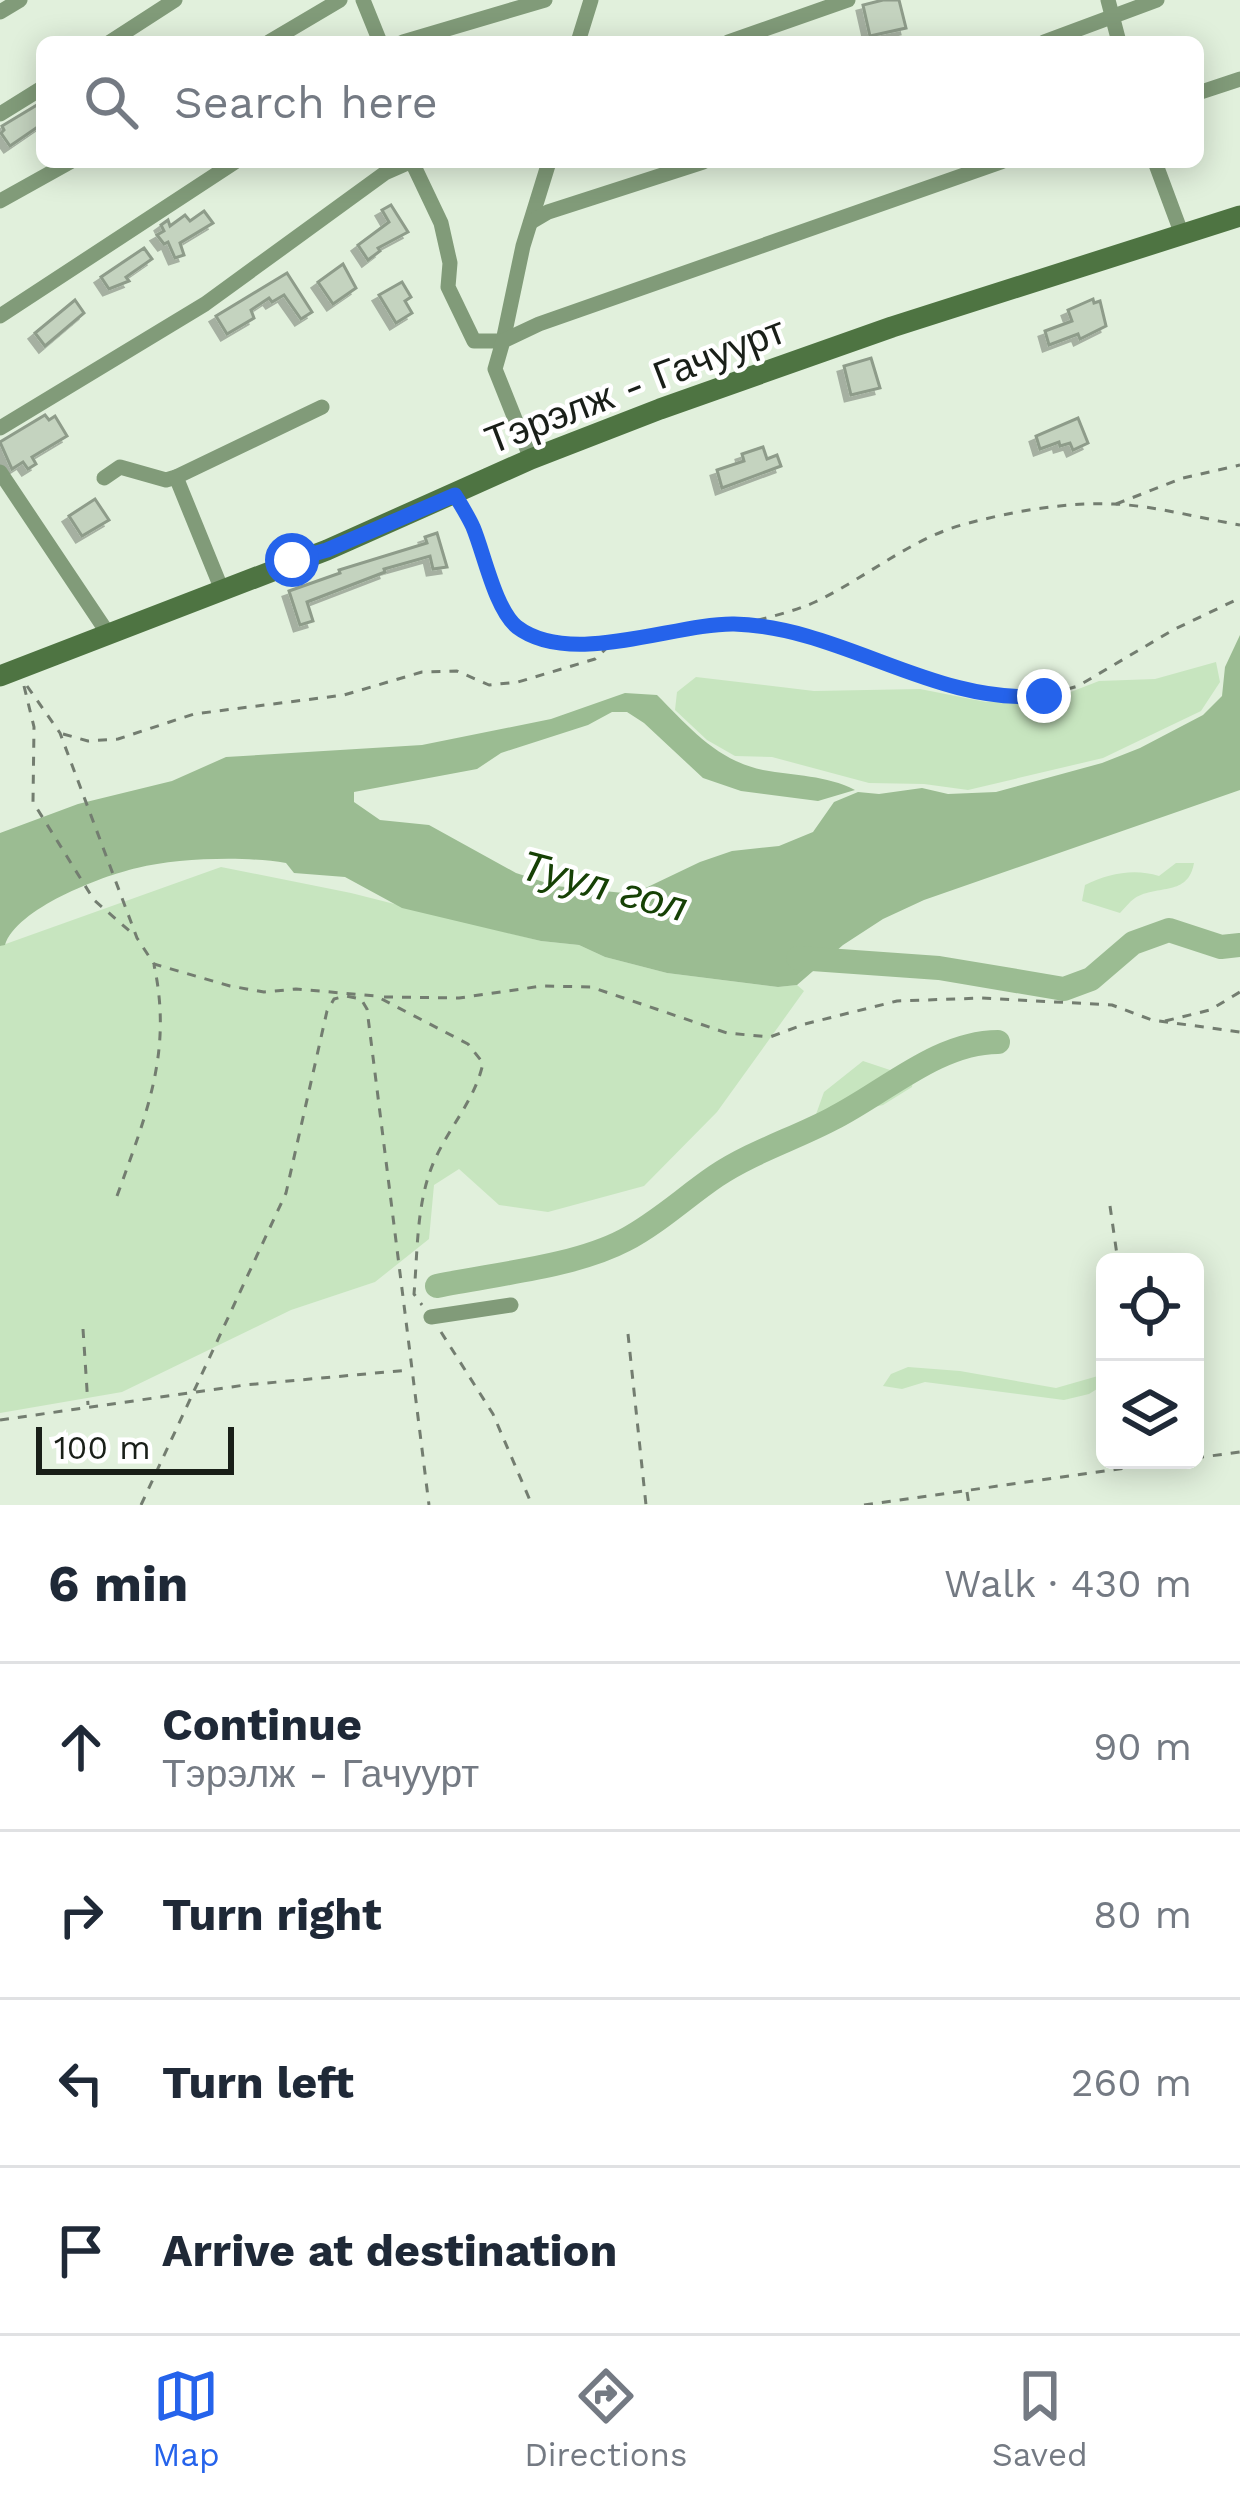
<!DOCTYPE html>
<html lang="en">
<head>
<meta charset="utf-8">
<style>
	body { margin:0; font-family:"Work Sans",sans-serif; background:#f6f6f7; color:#1f2937 }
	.controls { position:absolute; right:36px; bottom:36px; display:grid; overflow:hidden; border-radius:18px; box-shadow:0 6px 30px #0003 }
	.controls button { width:108px; height:108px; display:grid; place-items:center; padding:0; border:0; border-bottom:3px solid #e0e1e3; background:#fff; color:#1f2937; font:60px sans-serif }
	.scale { position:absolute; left:36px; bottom:30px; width:198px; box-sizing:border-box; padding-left:12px; border:6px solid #191f18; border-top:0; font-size:33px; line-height:42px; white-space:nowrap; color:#191f18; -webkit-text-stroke:9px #fff; paint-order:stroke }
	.stop { position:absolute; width:36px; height:36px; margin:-27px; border:9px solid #2563eb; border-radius:50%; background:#fff }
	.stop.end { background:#2563eb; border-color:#fff; box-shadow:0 3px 12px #0008 }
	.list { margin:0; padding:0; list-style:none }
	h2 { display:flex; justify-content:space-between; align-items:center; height:156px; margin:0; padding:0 48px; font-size:51px }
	h2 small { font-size:39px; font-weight:400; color:#747a83 }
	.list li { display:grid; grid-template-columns:78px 1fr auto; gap:36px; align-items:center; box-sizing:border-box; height:168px; padding:0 48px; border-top:3px solid #e0e1e3 }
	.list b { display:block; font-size:45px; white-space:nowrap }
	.list p { margin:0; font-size:39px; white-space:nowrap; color:#747a83 }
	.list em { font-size:39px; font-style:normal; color:#747a83 }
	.icon { flex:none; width:66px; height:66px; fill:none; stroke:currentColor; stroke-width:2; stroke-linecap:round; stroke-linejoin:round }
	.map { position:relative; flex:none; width:1240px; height:1505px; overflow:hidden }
	.search { position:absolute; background:#fff; box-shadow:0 6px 30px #0003; left:36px; right:36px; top:36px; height:132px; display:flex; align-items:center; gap:30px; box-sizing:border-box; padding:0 42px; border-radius:18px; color:#747a83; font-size:45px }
	.sheet { height:828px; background:#fff }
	nav { display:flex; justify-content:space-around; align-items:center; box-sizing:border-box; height:168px; border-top:3px solid #e0e1e3; background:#fff; font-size:33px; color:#747a83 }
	nav a { display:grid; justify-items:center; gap:6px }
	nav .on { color:#2563eb }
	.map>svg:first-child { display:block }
	.green { fill:#c7e5bf }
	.water { fill:#9bbc92 }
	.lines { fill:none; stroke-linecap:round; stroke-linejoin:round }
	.river { stroke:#9bbc92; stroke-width:24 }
	.building { fill:#c4d3bf; stroke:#8e9c8a; stroke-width:3; filter:url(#shadow) }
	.path { stroke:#737d70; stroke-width:3; stroke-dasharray:9 9; stroke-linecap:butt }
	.street { stroke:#819b79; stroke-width:15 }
	.secondary { stroke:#4e7442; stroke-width:21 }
	.route { stroke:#2563eb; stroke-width:15 }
	.labels { text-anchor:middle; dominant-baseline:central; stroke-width:9; stroke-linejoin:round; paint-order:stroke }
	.street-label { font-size:39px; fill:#191f18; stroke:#fff }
	.water-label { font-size:42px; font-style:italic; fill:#164105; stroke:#fff }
</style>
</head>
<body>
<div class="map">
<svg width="1240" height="1505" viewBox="0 0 1240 1505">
	<defs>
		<filter id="shadow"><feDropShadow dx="-6" dy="6" stdDeviation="0" flood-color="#0004"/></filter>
	</defs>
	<rect width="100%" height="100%" fill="#e1f0dc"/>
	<g class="green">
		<path d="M1216,662L1220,682L1201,711L1103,758L968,790L924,784L869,783L772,757L735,756L707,740L675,710L677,692L696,677L814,691L920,689L986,702H1045L1099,681L1155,679Z"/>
		<path d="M1176,863H1194C1188,897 1158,884 1135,898C1129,902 1125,908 1120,913L1082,901L1085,885C1108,874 1133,868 1159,876Z"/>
		<path d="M221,867L351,893L541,941L579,945L605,957L667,973L778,987L797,985L804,991L717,1112L644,1186L548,1212L499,1205L459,1169L434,1185L429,1239L375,1282L291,1310L122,1392L0,1413V946Z"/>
		<path d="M863,1061L908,1076L913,1079L912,1087L883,1105L861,1110L842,1127L832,1131L817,1126L814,1120L824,1092Z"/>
		<path d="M908,1367L960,1371L1056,1388L1105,1374V1384L1089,1394L1064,1400L925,1382L902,1389L883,1386L891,1374Z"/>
	</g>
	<path class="water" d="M1240,635V790L924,900L883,919L843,945L797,985L778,987L667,973L605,957L579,945L541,941L402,908L345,877L294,873L286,863C245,856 178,858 137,868C101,876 16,909 5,945L0,946V833L78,804L172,781L226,757L422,745L551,719L625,693L657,695C689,727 716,760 763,770C795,776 826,775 855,790L818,801L741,791L703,778L644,723L627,712H612L588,725L501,753L477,769L354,792V802L380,820L429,825L516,873L556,886L633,894L700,862L732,851L779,846L813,832L834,802L858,792L879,794L922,788L948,794L996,792L1102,763L1140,748L1203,715L1222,696L1225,667Z"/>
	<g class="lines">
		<g class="river">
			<path d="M798,958L939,968L1064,989L1091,979L1133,943L1169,930L1221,947L1240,945"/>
			<path d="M437,1286C494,1274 574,1267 625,1240C659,1222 685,1197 716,1176C752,1152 794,1139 832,1119C884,1093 938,1042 998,1042"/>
		</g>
	</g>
	<g class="building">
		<path d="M883,0H899L906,28L870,36L863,5Z"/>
		<path d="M42,102V124L10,146L1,133L4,130L2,126Z"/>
		<path d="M391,205L408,232L378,248L380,251L368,260L358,245L389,222L382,210Z"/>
		<path d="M204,211L213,223L180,243L184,255L175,258L168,242L164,244L157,235L164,231L161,225L168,220L170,226L185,215L190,221Z"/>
		<path d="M144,248L152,259L126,277L129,281L109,289L101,277Z"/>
		<path d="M343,264L356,288L333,304L318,282Z"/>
		<path d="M287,273L312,312L301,319L284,295L272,302L269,298L251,310L254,318L227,334L216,316Z"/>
		<path d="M402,282L411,297L405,301L412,313L396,323L379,295Z"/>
		<path d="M1093,299L1094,303L1100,301L1106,326L1080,339L1078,334L1049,345L1045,331L1072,321L1068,310Z"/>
		<path d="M75,300L84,313L45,346L35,333Z"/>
		<path d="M871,358L880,388L851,395L844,366Z"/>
		<path d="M45,415L49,420L55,416L67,436L32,457L36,464L28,469L23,462L12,469L0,442Z"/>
		<path d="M1078,418L1088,443L1073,450L1070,443L1060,446L1059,442L1040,449L1036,436Z"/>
		<path d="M763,447L767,459L777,455L781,466L722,488L717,470L744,461L742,454Z"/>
		<path d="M95,499L109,520L82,536L69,516Z"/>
		<path d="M437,533L447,567L433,569L430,556L384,569L385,572L307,602L313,621L300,625L289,591L340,573L339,570L427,543L425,537Z"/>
	</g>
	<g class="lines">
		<g class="path">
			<path d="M1116,504L1183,478L1240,465"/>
			<path d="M461,506C478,536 494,612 520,628C572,660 761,627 815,602C868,577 912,537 969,523C1014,511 1067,502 1114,504C1156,506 1199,518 1240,525"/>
			<path d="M737,625L789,631L940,685L1015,699L1044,696L1078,686L1173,630L1240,598"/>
			<path d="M24,686L34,727L33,802L94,900L133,934"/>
			<path d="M27,686L60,733L137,938L154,964L230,986L264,992L296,989L376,996L468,1044L483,1063C476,1097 452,1124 437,1155C416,1197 418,1248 414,1294L422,1305"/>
			<path d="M63,734L88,741L118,739L194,714L344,695L422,672L457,671L489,685L518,682L595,659L612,643"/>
			<path d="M384,997L459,998L542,986L591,987L727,1033L770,1037L805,1024L897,1001L982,998L1112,1005L1152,1020L1240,1032"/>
			<path d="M1165,1021L1210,1010L1240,992"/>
			<path d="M117,1196C146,1115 173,1052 154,965"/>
			<path d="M1110,1206L1118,1262"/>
			<path d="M83,1329L88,1405"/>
			<path d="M441,1332L493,1414L532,1505"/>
			<path d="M628,1334L646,1505"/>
			<path d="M0,1420L245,1385L409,1370"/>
			<path d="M1195,1458L1240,1452"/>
			<path d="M1149,1465L1182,1460"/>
			<path d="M967,1492L969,1505"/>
			<path d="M141,1505L286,1193L327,1011L334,999L346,996L361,999L367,1009L429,1505"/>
			<path d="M864,1505L1147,1465L1146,1460"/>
		</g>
		<g class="street">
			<path d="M363,0L380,42"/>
			<path d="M1108,0L1119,42"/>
			<path d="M0,12L20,0"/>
			<path d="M110,42L175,0"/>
			<path d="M269,42L340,0"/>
			<path d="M403,42L545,0"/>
			<path d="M578,42L591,0"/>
			<path d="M728,42L848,0"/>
			<path d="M1044,42L1157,0"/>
			<path d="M1198,93L1240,79"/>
			<path d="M0,114L42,88"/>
			<path d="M412,162L441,223L450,263L448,287L474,341H503L523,246L549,162"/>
			<path d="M1155,162L1181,232"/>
			<path d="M0,201L70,162"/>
			<path d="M531,222L548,212L703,162"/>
			<path d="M0,316L235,162"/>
			<path d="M0,428L205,304L385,173L410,162"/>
			<path d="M531,459L495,369L503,341L539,324L1001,162"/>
			<path d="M0,472L107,632"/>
			<path d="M104,478L120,467L166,480L176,477"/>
			<path d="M222,590L176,477L322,407"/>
			<path d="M431,1317L511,1305"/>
		</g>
		<path class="secondary" d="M0,676L327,550L531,459L660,409L892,327L1240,216"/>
	</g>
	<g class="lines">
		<path class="route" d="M292,560L327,550L455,495C461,505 468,516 473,527C484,553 495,609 517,627C571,668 675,623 734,624C843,627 933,705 1044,696"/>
	</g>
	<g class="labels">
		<g class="street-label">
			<text transform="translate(635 385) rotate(-21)">Тэрэлж - Гачуурт</text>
		</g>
		<g class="water-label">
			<text transform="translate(604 886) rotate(15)">Туул гол</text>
		</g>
	</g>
</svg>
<div class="controls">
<button><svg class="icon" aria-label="locate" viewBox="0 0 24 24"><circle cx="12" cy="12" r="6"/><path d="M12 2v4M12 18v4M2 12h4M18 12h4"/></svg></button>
<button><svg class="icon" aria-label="layers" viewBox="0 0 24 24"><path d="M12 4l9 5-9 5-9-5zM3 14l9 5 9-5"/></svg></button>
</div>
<div class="scale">100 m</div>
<div class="stop" style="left:292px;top:560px"></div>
<div class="stop end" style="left:1044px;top:696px"></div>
<div class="search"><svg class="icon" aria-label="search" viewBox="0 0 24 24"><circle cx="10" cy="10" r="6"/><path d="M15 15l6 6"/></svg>Search here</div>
</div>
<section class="sheet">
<h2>6 min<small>Walk · 430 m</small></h2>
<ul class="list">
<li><svg class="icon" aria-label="ahead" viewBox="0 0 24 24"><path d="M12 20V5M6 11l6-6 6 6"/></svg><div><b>Continue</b><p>Тэрэлж - Гачуурт</p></div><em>90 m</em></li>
<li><svg class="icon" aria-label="right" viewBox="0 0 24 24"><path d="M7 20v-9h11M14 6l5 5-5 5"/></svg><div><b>Turn right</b></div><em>80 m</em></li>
<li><svg class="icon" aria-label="left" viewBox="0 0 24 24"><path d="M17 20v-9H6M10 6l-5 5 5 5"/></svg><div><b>Turn left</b></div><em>260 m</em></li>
<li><svg class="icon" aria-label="arrive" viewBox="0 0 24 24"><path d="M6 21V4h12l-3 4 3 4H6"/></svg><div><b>Arrive at destination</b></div></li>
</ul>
</section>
<nav>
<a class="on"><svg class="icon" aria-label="map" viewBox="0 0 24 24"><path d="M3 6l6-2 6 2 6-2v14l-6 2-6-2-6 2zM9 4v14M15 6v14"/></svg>Map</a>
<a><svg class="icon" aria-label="directions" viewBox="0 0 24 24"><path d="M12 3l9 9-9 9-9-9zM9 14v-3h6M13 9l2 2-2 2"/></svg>Directions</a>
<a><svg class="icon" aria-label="saved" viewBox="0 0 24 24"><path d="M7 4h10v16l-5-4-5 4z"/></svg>Saved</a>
</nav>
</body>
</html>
